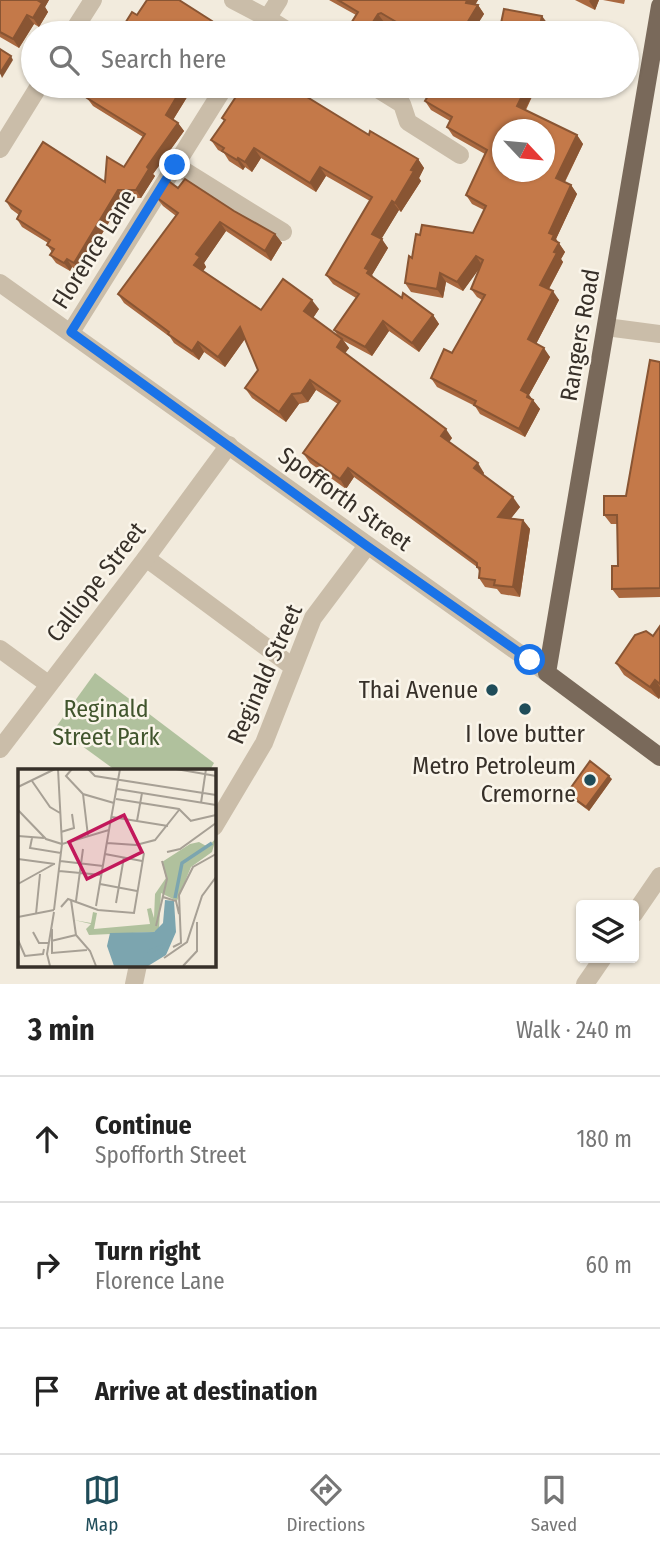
<!DOCTYPE html>
<html lang="en">
<head>
<meta charset="utf-8">
<style>
	body { margin:0; font-family:"Fira Sans Condensed",sans-serif; background:#f6f6f6; color:#222 }
	.controls { position:absolute; right:21px; bottom:21px; display:grid; overflow:hidden; border-radius:7px; box-shadow:0 2px 5px #0004 }
	.controls button { width:63px; height:63px; display:grid; place-items:center; padding:0; border:0; border-bottom:2px solid #e0e0e0; background:#fff; color:#222; font:35px sans-serif }
	.compass { position:absolute; left:492px; top:119px; width:63px; height:63px; border-radius:50%; background:#fff; box-shadow:0 2px 5px #0004; rotate:116deg }
	.stop { position:absolute; width:21px; height:21px; margin:-16px; border:5px solid #1a73e8; border-radius:50%; background:#fff }
	.stop.end { background:#1a73e8; border-color:#fff; box-shadow:0 2px 7px #0008 }
	.list { margin:0; padding:0; list-style:none }
	h2 { display:flex; justify-content:space-between; align-items:center; height:91px; margin:0; padding:0 28px; font-size:30px }
	h2 small { font-size:23px; font-weight:400; color:#767676 }
	.list li { display:grid; grid-template-columns:46px 1fr auto; gap:21px; align-items:center; box-sizing:border-box; height:126px; padding:0 28px; border-top:2px solid #e0e0e0 }
	.list b { display:block; font-size:26px; white-space:nowrap }
	.list p { margin:0; font-size:23px; white-space:nowrap; color:#767676 }
	.list em { font-size:23px; font-style:normal; color:#767676 }
	.icon { flex:none; width:38px; height:38px; fill:none; stroke:currentColor; stroke-width:2; stroke-linecap:round; stroke-linejoin:round }
	.map { position:relative; flex:none; width:660px; height:984px; overflow:hidden }
	.search { position:absolute; background:#fff; box-shadow:0 2px 5px #0004; left:21px; right:21px; top:21px; height:77px; display:flex; align-items:center; gap:18px; box-sizing:border-box; padding:0 24px; border-radius:38px; color:#767676; font-size:26px }
	.sheet { height:469px; background:#fff }
	nav { display:flex; justify-content:space-around; align-items:center; box-sizing:border-box; height:98px; border-top:2px solid #e0e0e0; background:#fff; font-size:19px; color:#767676 }
	nav a { display:grid; justify-items:center; gap:4px }
	nav .on { color:#1f4c59 }
	.map>svg:first-child { display:block }
	.green { fill:#b0c19d }
	.lines { fill:none; stroke-linecap:round; stroke-linejoin:round }
	.minor { stroke:#cabda9; stroke-width:18 }
	.major { stroke:#79695a; stroke-width:18 }
	.wall { fill:#a9683f }
	.shaded-wall { fill:#895533 }
	.building { fill:#c47949; stroke:#895533; stroke-width:2; fill-rule:evenodd }
	.route { stroke:#1a73e8; stroke-width:9 }
	.poi-dot { fill:#1f4c59; stroke:#faf5ea; stroke-width:2.5 }
	.labels { text-anchor:middle; dominant-baseline:central; stroke-width:5; stroke-linejoin:round; paint-order:stroke }
	.street-label { font-size:24px; fill:#373029; stroke:#faf5ea }
	.poi-label { font-size:24px; fill:#373029; stroke:#faf5ea; text-anchor:end }
	.park-label { font-size:24px; fill:#41552d; stroke:#faf5ea }
	.inset-river { fill:none; stroke:#7ca5af; stroke-width:3.5 }
	.inset-road { fill:none; stroke:#a7a095; stroke-width:2 }
	.view { fill:#c2185b; fill-opacity:0.15; stroke:#c2185b; stroke-width:3.5 }
	.inset-edge { fill:none; stroke:#373029; stroke-width:3.5 }
</style>
</head>
<body>
<div class="map">
<svg width="660" height="984" viewBox="0 0 660 984">
	<rect width="100%" height="100%" fill="#f2ebdd"/>
	<path class="green" d="M95,673L214,763L210,770H115L56,727Z"/>
	<g class="lines">
		<g class="minor">
			<path d="M233,0L267,18L291,33"/>
			<path d="M72,33L93,0"/>
			<path d="M258,33L279,0"/>
			<path d="M373,86L402,104L408,122L460,155"/>
			<path d="M0,149L39,86"/>
			<path d="M175,165L283,232"/>
			<path d="M0,283L547,673"/>
			<path d="M606,327L660,334"/>
			<path d="M71,332L225,86"/>
			<path d="M146,558L293,667"/>
			<path d="M0,649L48,684"/>
			<path d="M0,749L146,558L229,445"/>
			<path d="M214,827L264,743L313,618L367,546"/>
			<path d="M634,914L660,876"/>
			<path d="M134,984L138,965"/>
			<path d="M585,984L603,958"/>
		</g>
		<path class="major" d="M660,6L547,673L660,757"/>
	</g>
	<g class="wall">
		<path d="M0,0H49L45,7L48,12L39,27L34,24L19,48L0,37Z"/>
		<path d="M329,0H478L475,5H478L484,14L472,33H407L387,21L384,22L377,33H356L350,25L356,15Z"/>
		<path d="M575,0H599L595,10Z"/>
		<path d="M603,0H625L624,4Z"/>
		<path d="M434,86H596L595,97L536,88L526,110L577,135L583,144L565,182L571,185L577,194L556,239L565,252L561,259L563,262L549,289L559,300L536,344L550,357L529,395L540,409L525,437L480,414L475,406L437,387L431,378L452,353L482,300L477,297L471,289L480,267L463,291L446,282L443,298L411,292L405,283L412,258L473,233L484,210L472,204L466,195L485,154L453,136L447,127L450,121L431,110L425,101Z"/>
		<path d="M244,92L369,135L418,159L424,168L419,178L421,181L401,212L399,210L381,239L388,248L372,275L374,278L402,298L433,315L439,324L419,352L389,331L372,356L344,341L349,348L345,353L452,438L449,442L484,473L483,475L520,507L511,518L523,520L530,529L520,597L501,594L497,589L485,587L479,578V571L477,567L354,477L346,489L310,463L303,453L338,404L316,390L308,402L299,404L286,422L252,398L245,388L258,370L245,339L225,367L204,352L199,360L174,343L170,337L124,303L118,294L176,216L163,206L156,197L178,188L234,211L275,234L282,243L271,261L226,231L204,263L206,267L203,271L261,310L319,309L313,318L338,336L334,330L356,298L333,284L326,275L370,201L326,176L316,192L261,158L252,172L245,167L243,170L229,161L224,153L218,150L211,140L224,121L222,118Z"/>
		<path d="M189,94L173,120L178,123L184,131L153,174L155,176L141,198H124L79,271L72,267L70,271L56,263L50,255L52,252L47,245L48,243L22,227L17,219L19,215L11,209L6,201L105,182L124,167L143,137L93,106L87,98Z"/>
		<path d="M660,362V597L619,598L612,589L618,566V524H611L604,515L626,496Z"/>
		<path d="M660,626V697L659,699L624,675L616,663L653,636Z"/>
		<path d="M612,779L589,811L569,796L567,793Z"/>
	</g>
	<g class="shaded-wall">
		<path d="M37,0H49L45,7L48,12L39,27L33,18Z"/>
		<path d="M467,0H478L471,11L466,3Z"/>
		<path d="M590,0H599L595,10L589,1Z"/>
		<path d="M478,5L484,14L472,33H461Z"/>
		<path d="M378,14L384,22L377,33H366Z"/>
		<path d="M27,15L34,24L19,48L13,39Z"/>
		<path d="M542,16L548,24L547,33L540,26Z"/>
		<path d="M212,21L218,29L215,33H205Z"/>
		<path d="M11,56L13,60L2,78L0,73Z"/>
		<path d="M183,86L189,94L171,123L166,115Z"/>
		<path d="M527,86H534L536,88L523,114L517,106Z"/>
		<path d="M589,86H596L595,97L589,88Z"/>
		<path d="M178,123L184,131L153,174L155,176L141,198L136,190L147,167Z"/>
		<path d="M577,135L583,144L562,187L556,178Z"/>
		<path d="M254,148L261,158L252,172L245,162Z"/>
		<path d="M238,158L245,167L243,170L237,160Z"/>
		<path d="M418,159L424,168L419,178L421,181L401,212L395,203Z"/>
		<path d="M320,167L326,176L316,192L310,183Z"/>
		<path d="M571,185L577,194L556,239L565,252L561,259L563,262L546,294L540,285L554,252L549,233Z"/>
		<path d="M118,190L124,198L79,271L74,263Z"/>
		<path d="M392,201L399,210L379,243L372,234Z"/>
		<path d="M220,222L226,231L204,263L206,267L200,275L194,265L196,254Z"/>
		<path d="M275,234L282,243L271,261L265,251Z"/>
		<path d="M382,239L388,248L372,275L375,280L373,282L365,268Z"/>
		<path d="M476,256L482,265L463,291L457,282Z"/>
		<path d="M67,259L72,267L70,271L64,263Z"/>
		<path d="M440,273L446,282L443,298L437,289Z"/>
		<path d="M553,291L559,300L534,348L528,339Z"/>
		<path d="M312,300L319,309L311,321L304,311Z"/>
		<path d="M433,315L439,324L419,352L412,343Z"/>
		<path d="M383,321L389,331L372,356L365,347Z"/>
		<path d="M240,327L247,336L225,367L218,357Z"/>
		<path d="M342,339L349,348L343,356L337,347Z"/>
		<path d="M198,342L204,352L199,360L192,351Z"/>
		<path d="M544,348L550,357L529,395L540,409L525,437L519,429L521,390Z"/>
		<path d="M310,380L316,390L308,402L301,393Z"/>
		<path d="M292,394L299,404L286,422L279,412Z"/>
		<path d="M446,429L452,438L447,445L441,436Z"/>
		<path d="M478,463L484,473L481,478L474,468Z"/>
		<path d="M348,468L354,477L346,489L340,479Z"/>
		<path d="M513,497L520,507L505,526L498,517Z"/>
		<path d="M523,520L530,529L520,597L513,587Z"/>
		<path d="M655,680L660,687V697L659,699L650,687Z"/>
		<path d="M609,776L612,779L589,811L586,807Z"/>
	</g>
	<g class="building">
		<path d="M0,0H37L42,3L33,18L27,15L13,39L0,32Z"/>
		<path d="M147,0H179L212,21L205,33H119L132,12L137,15Z"/>
		<path d="M338,0H467L466,3L478,5L461,33H415L381,13L378,14L366,33H363L350,25L358,12Z"/>
		<path d="M504,9L542,16L540,26L588,33H499Z"/>
		<path d="M0,49L11,56L0,73Z"/>
		<path d="M95,86H183L166,115L178,123L147,167L149,169L136,190H118L74,263L67,259L64,263L50,255L54,249L47,245L50,240L17,219L21,211L6,201L43,142L105,182L107,157L124,167L145,134L87,98Z"/>
		<path d="M248,86H289L369,135L370,131L418,159L411,170L414,171L395,203L392,201L372,234L382,239L365,268L369,270L367,273L402,298L403,293L433,315L412,343L383,321L365,347L334,330L359,294L326,275L372,197L320,167L310,183L254,148L245,162L238,158L237,160L222,151L224,148L211,140L225,120L222,118L241,89L244,92Z"/>
		<path d="M434,86H527L517,106L577,135L556,178L571,185L549,233L554,235L552,239L559,243L554,252L557,253L540,285L553,291L528,339L544,348L521,390L528,394L527,397L533,400L519,429L474,405L476,401L431,378L444,349L452,353L485,295L471,289L483,260L476,256L457,282L440,273L437,289L405,283L409,256L412,258L416,234L420,235L422,225L473,233L486,206L466,195L487,150L447,127L452,117L425,101ZM502,130H544V172H502Z"/>
		<path d="M571,86H589V88Z"/>
		<path d="M185,179L234,211L275,234L265,251L220,222L196,254L200,257L194,265L261,310L283,279L312,300L304,311L342,339L337,347L446,429L441,436L478,463L474,468L513,497L498,517L523,520L513,587L494,585L495,580L479,578L480,568L477,567V563L348,468L340,479L303,453L340,401L310,380L301,393L292,394L279,412L245,388L258,370L240,327L218,357L198,342L192,351L168,334L169,332L118,294L178,213L156,197L167,180L178,188Z"/>
		<path d="M650,360L660,362V588L612,589V566H618L617,515H604V496H626Z"/>
		<path d="M660,626V684L655,680L650,687L616,663L635,635L646,631L653,636Z"/>
		<path d="M590,761L609,776L586,807L567,793Z"/>
	</g>
	<g class="lines">
		<path class="route" d="M175,165L71,332L367,546L530,660"/>
	</g>
	<g class="poi-dot">
		<circle cx="492" cy="690" r="7"/>
		<circle cx="525" cy="709" r="7"/>
		<circle cx="590" cy="780" r="7"/>
	</g>
	<g class="labels">
		<g class="street-label">
			<text transform="translate(94 249) rotate(-58)">Florence Lane</text>
			<text transform="translate(580 335) rotate(-80)">Rangers Road</text>
			<text transform="translate(345 499) rotate(36)">Spofforth Street</text>
			<text transform="translate(96 582) rotate(-52)">Calliope Street</text>
			<text transform="translate(265 674) rotate(-66)">Reginald Street</text>
		</g>
		<g class="poi-label">
			<text x="478" y="690">Thai Avenue</text>
			<text x="525" y="734" text-anchor="middle">I love butter</text>
			<text x="576" y="766">Metro Petroleum<tspan x="576" dy="28">Cremorne</tspan></text>
		</g>
		<g class="park-label">
			<text x="106" y="709">Reginald<tspan x="106" dy="28">Street Park</tspan></text>
		</g>
	</g>
	<g transform="translate(18 769)">
		<rect width="198" height="198" fill="#f2ebdd"/>
		<path d="M198,69L194,83L173,98L159,132L143,124L141,160L136,163L71,166L68,160L73,155L56,151L73,154L75,143L79,144L76,160L132,155L129,140L133,139L136,149L137,125L148,109L144,93L172,75L181,73L190,78Z" fill="#b0c19d"/>
		<path d="M147,131L156,132L158,163L148,186L130,197H96L89,177L92,164L136,163L145,154Z" fill="#7ca5af"/>
		<path class="inset-river" d="M157,129L164,94L194,74M121,197L133,182L145,177"/>
		<path class="inset-road" d="M54,0L48,7L65,25L96,34M70,0L77,7L198,26M158,0L198,7M14,12L32,38L42,44M0,18L37,0M99,20L198,36M65,25L70,67M98,30L161,40L173,52M183,34L188,0M0,41L28,70L44,75L40,0M94,48L150,57M119,52L124,24M172,52L198,46M43,63L56,59L54,45M0,67L26,69M14,69L12,79L43,84M89,74L118,76L137,71L161,41M149,83L162,80L198,54M87,85L124,92M0,90L37,95M42,92L85,97M41,102L84,106M0,115L36,95M82,115L119,122M145,128L158,132L161,145M53,131L58,166L72,182L78,197M58,132L65,80M98,134L106,88M78,137L91,61M43,138L50,130L80,141L116,144L126,84M36,141L44,75L91,61L102,0M18,145L22,105M0,148L36,141M138,157L149,110L144,92M34,160V184L69,181M15,163L21,174H30M0,171L7,187L25,185L26,180M33,172L58,166M155,178L163,174L161,126L175,98L198,85M146,189L169,173L184,127L198,108M32,197L29,185L36,143M165,197L179,182V153"/>
		<path class="view" d="M106,46L124,83L69,110L51,73Z"/>
		<rect width="198" height="198" class="inset-edge"/>
	</g>
</svg>
<div class="controls">
<button><svg class="icon" aria-label="layers" viewBox="0 0 24 24"><path d="M12 4l9 5-9 5-9-5zM3 14l9 5 9-5"/></svg></button>
</div>
<svg class="compass" viewBox="-18 -18 36 36"><path d="M0-13l5 13h-10z" fill="#e53935"/><path d="M0 13l5-13h-10z" fill="#767676"/></svg>
<div class="stop" style="left:530px;top:660px"></div>
<div class="stop end" style="left:175px;top:165px"></div>
<div class="search"><svg class="icon" aria-label="search" viewBox="0 0 24 24"><circle cx="10" cy="10" r="6"/><path d="M15 15l6 6"/></svg>Search here</div>
</div>
<section class="sheet">
<h2>3 min<small>Walk · 240 m</small></h2>
<ul class="list">
<li><svg class="icon" aria-label="ahead" viewBox="0 0 24 24"><path d="M12 20V5M6 11l6-6 6 6"/></svg><div><b>Continue</b><p>Spofforth Street</p></div><em>180 m</em></li>
<li><svg class="icon" aria-label="right" viewBox="0 0 24 24"><path d="M7 20v-9h11M14 6l5 5-5 5"/></svg><div><b>Turn right</b><p>Florence Lane</p></div><em>60 m</em></li>
<li><svg class="icon" aria-label="arrive" viewBox="0 0 24 24"><path d="M6 21V4h12l-3 4 3 4H6"/></svg><div><b>Arrive at destination</b></div></li>
</ul>
</section>
<nav>
<a class="on"><svg class="icon" aria-label="map" viewBox="0 0 24 24"><path d="M3 6l6-2 6 2 6-2v14l-6 2-6-2-6 2zM9 4v14M15 6v14"/></svg>Map</a>
<a><svg class="icon" aria-label="directions" viewBox="0 0 24 24"><path d="M12 3l9 9-9 9-9-9zM9 14v-3h6M13 9l2 2-2 2"/></svg>Directions</a>
<a><svg class="icon" aria-label="saved" viewBox="0 0 24 24"><path d="M7 4h10v16l-5-4-5 4z"/></svg>Saved</a>
</nav>
</body>
</html>
